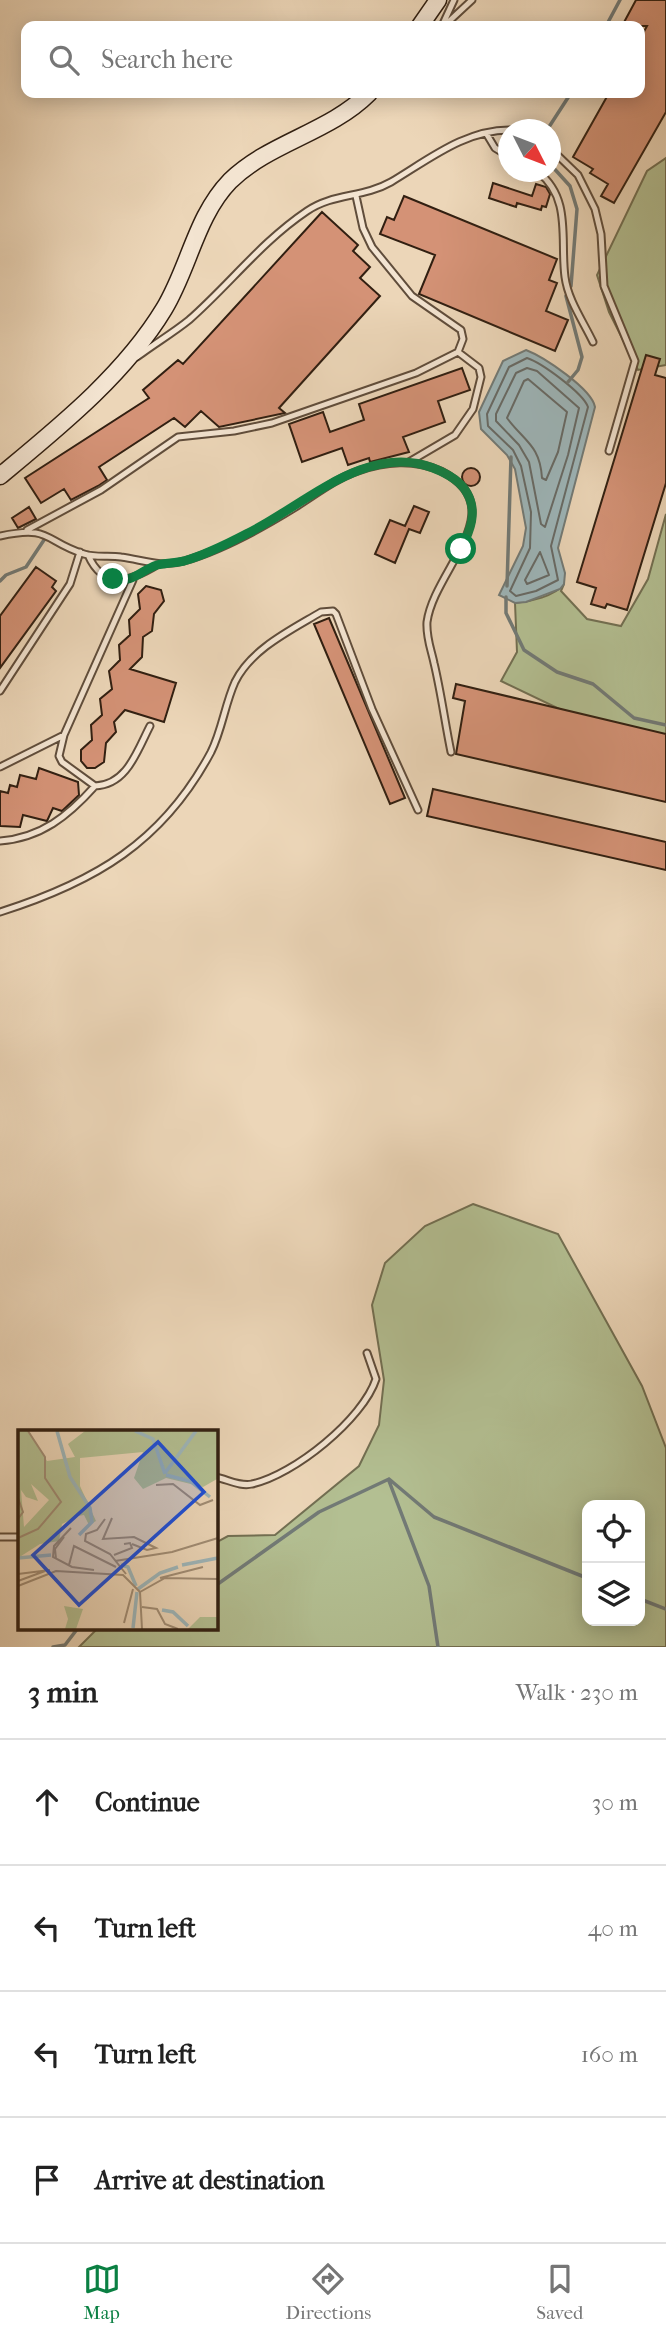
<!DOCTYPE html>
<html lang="en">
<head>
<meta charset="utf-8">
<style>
  :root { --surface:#fff; --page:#f6f6f6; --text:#222; --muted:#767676; --line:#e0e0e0; --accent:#0b8043 }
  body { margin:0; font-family:"IM FELL French Canon",serif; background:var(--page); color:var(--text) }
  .controls { position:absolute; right:21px; bottom:21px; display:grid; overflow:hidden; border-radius:14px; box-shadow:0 4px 18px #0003 }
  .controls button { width:63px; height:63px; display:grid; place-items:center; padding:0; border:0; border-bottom:2px solid var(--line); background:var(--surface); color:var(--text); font:35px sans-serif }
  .compass { position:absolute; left:498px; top:119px; width:63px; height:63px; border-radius:50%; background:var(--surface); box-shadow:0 4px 18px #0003; rotate:132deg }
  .stop { position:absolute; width:21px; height:21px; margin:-16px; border:5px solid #0b8043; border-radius:50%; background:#fff }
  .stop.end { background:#0b8043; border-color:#fff; box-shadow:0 2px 7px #0008 }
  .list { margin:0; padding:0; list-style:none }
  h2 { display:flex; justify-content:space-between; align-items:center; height:91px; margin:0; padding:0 28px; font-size:30px }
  h2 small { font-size:23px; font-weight:400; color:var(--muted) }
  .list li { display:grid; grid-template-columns:46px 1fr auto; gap:21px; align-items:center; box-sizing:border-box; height:126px; padding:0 28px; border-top:2px solid var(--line) }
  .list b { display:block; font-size:26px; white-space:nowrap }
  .list em { font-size:23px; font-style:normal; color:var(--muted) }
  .icon { flex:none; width:38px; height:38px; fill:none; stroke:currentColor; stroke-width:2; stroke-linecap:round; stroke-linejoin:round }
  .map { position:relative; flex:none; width:666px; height:1647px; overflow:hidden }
  .search { position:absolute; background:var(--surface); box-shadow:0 4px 18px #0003; left:21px; right:21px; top:21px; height:77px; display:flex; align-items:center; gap:18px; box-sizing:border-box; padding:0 24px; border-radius:14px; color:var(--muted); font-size:26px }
  .sheet { height:595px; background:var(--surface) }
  nav { display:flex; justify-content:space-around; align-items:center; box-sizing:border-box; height:98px; border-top:2px solid var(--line); background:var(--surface); font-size:19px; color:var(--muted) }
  nav a { display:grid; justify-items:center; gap:4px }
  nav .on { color:var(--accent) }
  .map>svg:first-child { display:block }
  .green { fill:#b3bf92; stroke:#726f52; stroke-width:2; fill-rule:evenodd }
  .water { fill:#9db6ba; stroke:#727a76; stroke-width:2 }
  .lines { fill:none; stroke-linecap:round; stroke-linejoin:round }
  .shore { stroke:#676a66; stroke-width:2 }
  .stream { stroke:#727a76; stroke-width:3.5 }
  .building { fill:#d49276; stroke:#311f11; stroke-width:2 }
  .lane-casing { stroke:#604d3b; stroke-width:9 }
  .secondary-casing { stroke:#311f11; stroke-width:19 }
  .lane { stroke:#f3e4d1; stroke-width:5 }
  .secondary { stroke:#f3e4d1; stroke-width:16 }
  .route { stroke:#0b8043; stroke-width:9 }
  .inset-river { fill:none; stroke:#9db6ba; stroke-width:3.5 }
  .inset-road { fill:none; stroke:#a18d75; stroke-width:2 }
  .view { fill:#1d4ed8; fill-opacity:0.15; stroke:#1d4ed8; stroke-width:3.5 }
  .inset-edge { fill:none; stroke:#311f11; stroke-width:3.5 }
</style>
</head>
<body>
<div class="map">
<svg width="666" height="1647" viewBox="0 0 666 1647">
  <rect width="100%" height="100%" fill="#ecd6b8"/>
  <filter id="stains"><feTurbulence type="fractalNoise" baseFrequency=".00286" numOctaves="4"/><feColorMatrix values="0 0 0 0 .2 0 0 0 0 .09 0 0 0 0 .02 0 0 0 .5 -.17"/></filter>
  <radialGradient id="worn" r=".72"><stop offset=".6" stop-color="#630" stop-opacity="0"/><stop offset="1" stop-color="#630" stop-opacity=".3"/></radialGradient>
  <path class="green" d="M666,158V365L638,370L609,312L597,275L647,171Z
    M666,514V746L597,727L501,681L517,652L515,603C530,602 555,596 564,584L561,591L587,619L621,626L648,579Z
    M473,1204L558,1234L642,1386L666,1448V1647H79L98,1628H215V1543L228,1536L275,1535L359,1466L379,1425L384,1380L372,1305L385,1263L425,1226ZM587,1505H640V1621H587Z"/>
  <path class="water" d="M526,350C544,357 592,389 595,407L558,548L565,573L564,584L560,589L526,602L515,603L499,595L523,546L526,528L515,469L507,455L481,429L479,412L503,361Z"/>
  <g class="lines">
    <path class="shore" d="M527,358C542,363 583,393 588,407L551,546L558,580L536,591L516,596L510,591L530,548L531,512L521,466L513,450L488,426L487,414L509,367Z
      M527,368L537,371L579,408L568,455L545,527L541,524L529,462L519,445L496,421V414L516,373Z
      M528,379L567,412L558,452L546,480L542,478C540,445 524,441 507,418L524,381Z
      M540,552L549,575L527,584L525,580Z"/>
    <path class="stream" d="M606,26L620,0
      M547,130L571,93
      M550,164L570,186L577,209L571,286
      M566,296L582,357L578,370L568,382
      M0,581L6,575L26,567L44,540
      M507,586L511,457
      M506,597V613L524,650L557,672L593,684L634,718L666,725
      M389,1479L434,1517L587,1578
      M389,1481L429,1586L438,1647
      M215,1586L319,1512L389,1479
      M640,1599L666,1609
      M53,1647L65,1645L78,1628"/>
  </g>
  <path class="building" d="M636,0H666V112L614,203L601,196L608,184L590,173L593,169L573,157L609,93H640V39L647,26H622Z
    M493,183L532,196L536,184L546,187L550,194L546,207L542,206L541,210L517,203L516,207L489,198Z
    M404,196L557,259L549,280L557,283L546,311L568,320L555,351L419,294L435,255L380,234L387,217L394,220Z
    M322,212L358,245L353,251L370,267L360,278L380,296L279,408L285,413L219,427L201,411L185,427L174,418L99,467L107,480L98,486L71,500L64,489L41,503L25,478L149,398L143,390L178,360L183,364Z
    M646,355L660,359L655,375L666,378V483L627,610L607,604L605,608L591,604L596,588L577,582Z
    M462,368L470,390L438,401L445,422L403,437L409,452L370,462L369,458L348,465L342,448L302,462L289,424L323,412L330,432L364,420L359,404Z
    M462 477a9 9 0 1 1 18 0a9 9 0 1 1-18 0Z
    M414,506L429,512L420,533L409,529L395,563L375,554L390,520L405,526Z
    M29,507L36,519L18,528L12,518Z
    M36,567L56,581L52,587L56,591L0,668V616Z
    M146,586L161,590L164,601L154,614L152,631L143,637L142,657L130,669L176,683L164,722L125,710L114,722L116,732L106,743L104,762L95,768H87L81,761V750L92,740L91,725L102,715L100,699L112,689L109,671L120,660L119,645L130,635L129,620L140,609L138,594Z
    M329,618L405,798L390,804L314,624Z
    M456,684L666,734V802L456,754L465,701L453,698Z
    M39,768L78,782L79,795L62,811L53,808L47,821L23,815L20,827L0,826V791L8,793L10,785L17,787L20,775L36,779Z
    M433,789L666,842V870L427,816Z"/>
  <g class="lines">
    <defs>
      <path id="lane" d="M442,26L454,0
        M444,26L472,0
        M486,133L495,148L508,156
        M550,148L578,175L595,209L601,234L604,286L635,361L609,451
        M538,172C572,198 560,240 565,277C568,300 583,321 593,342
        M137,357C154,344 173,333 189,320C230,284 261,242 307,211C333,193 363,198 391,182C428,160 466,129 511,130
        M409,462L455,435L473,409L481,377L479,368L458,352
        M27,530L101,490L178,437L234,431L272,423L416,373L458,352L463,339L461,330L412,296L372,247L363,228L356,196
        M0,536C52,525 43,541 84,554C96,558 109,555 121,557C144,560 160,568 184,561C222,550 260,529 294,508C315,495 335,479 358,471C385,461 415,459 441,471C515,508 434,569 427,622C426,637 431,649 434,663C441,692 445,723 451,752
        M88,555C104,591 131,581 157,565
        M133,580L64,735L59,756L62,762L95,786C127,785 137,751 150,726
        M0,691L70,584L80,552
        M0,767L64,735
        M0,841C41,838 68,816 95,786
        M0,912C95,882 163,842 211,752C222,730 225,704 235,682C251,649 291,630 321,612L333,611L336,614L372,709L418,810
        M215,1477C227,1479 240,1487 252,1484C294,1475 363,1419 376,1379L367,1353
        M0,1537H19"/>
      <path id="secondary" d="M420,26L438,0
        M0,476C59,427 124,375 164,309C189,268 196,216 230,181C270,142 329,133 369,93"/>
    </defs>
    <use href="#lane" class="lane-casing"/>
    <use href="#secondary" class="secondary-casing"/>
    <use href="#lane" class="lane"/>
    <use href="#secondary" class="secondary"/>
  </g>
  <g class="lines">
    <path class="route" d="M113,579C134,583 139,571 157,565C165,563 175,563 184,561C205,555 227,544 248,533C303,506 367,442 433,468C446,473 460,480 467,493C478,512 470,531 461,549"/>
  </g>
  <g transform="translate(18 1430)">
    <rect width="200" height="200" fill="#ecd6b8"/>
    <path d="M0,1H11L29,31L57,27L50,14L67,1H199V49L185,57L148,48L125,59L116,48L125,22L62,28V56L78,91L71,95L66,85L60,86L44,94L41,111L22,114L0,128ZM13,54L31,70L6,97L3,60L8,67L20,71ZM46,176L65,179L58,199H47L50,189ZM182,187H199V199H170Z" fill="#b3bf92" fill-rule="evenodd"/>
    <path class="inset-river" d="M39,1L52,47L72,78L74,92L61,105M117,1L135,9L147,44M147,43L178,1M148,45L172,51L192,67M0,128L33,125M103,135L110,137L118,156M164,135L200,128M120,159L142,143L160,137M144,180L155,182L170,196M115,198L119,162"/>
    <path class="inset-road" d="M138,55L155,54L182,75L195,70M0,68L5,82L0,89M94,88L85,109L116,107L138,118L129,120L114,114M87,89L79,100L68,104L67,111L92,124L108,144M53,98L36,116L35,127L54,137L76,140M0,108L20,99L43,72L27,48V27L10,1M96,125L114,118L112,113L106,114M38,129L37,119L46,107M97,131L154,122L200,108M51,135L56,116L98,137M0,144L32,140M142,148L185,137M0,151L27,141M0,156L38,141L105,145L122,162L124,199M122,162L147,148L200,149M124,177L139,179L147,194L160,199M106,193L115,159"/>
    <path class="view" d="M140,12L186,62L61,175L15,125Z"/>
    <rect width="200" height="200" class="inset-edge"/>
  </g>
  <rect width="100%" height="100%" filter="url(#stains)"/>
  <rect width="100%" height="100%" fill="url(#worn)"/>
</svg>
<div class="controls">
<button><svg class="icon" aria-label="locate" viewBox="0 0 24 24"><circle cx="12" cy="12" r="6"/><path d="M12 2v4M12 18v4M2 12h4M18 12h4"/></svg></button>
<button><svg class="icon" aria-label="layers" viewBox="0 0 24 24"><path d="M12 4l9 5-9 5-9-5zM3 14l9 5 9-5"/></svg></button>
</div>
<svg class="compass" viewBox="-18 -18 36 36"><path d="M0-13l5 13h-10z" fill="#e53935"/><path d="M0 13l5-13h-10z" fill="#767676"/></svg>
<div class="stop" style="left:461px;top:549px"></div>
<div class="stop end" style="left:113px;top:579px"></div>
<div class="search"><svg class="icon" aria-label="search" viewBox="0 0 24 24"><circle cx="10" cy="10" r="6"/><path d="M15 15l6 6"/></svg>Search here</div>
</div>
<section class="sheet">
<h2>3 min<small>Walk · 230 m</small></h2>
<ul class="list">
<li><svg class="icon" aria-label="ahead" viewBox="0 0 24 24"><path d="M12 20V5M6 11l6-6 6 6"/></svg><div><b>Continue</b></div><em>30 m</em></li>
<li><svg class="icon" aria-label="left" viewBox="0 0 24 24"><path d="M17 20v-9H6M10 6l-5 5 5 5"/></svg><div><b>Turn left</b></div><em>40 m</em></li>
<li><svg class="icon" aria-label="left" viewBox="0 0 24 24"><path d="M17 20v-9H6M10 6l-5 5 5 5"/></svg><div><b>Turn left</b></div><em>160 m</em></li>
<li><svg class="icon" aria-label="arrive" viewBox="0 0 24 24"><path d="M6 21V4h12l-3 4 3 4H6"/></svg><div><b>Arrive at destination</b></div></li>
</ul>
</section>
<nav>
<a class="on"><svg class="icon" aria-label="map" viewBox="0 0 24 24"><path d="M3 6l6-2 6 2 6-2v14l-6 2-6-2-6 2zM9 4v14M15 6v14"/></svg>Map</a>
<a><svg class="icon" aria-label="directions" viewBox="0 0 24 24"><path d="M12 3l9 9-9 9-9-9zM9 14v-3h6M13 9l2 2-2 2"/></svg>Directions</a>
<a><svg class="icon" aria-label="saved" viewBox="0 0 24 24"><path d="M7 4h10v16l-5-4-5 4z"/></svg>Saved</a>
</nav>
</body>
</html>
